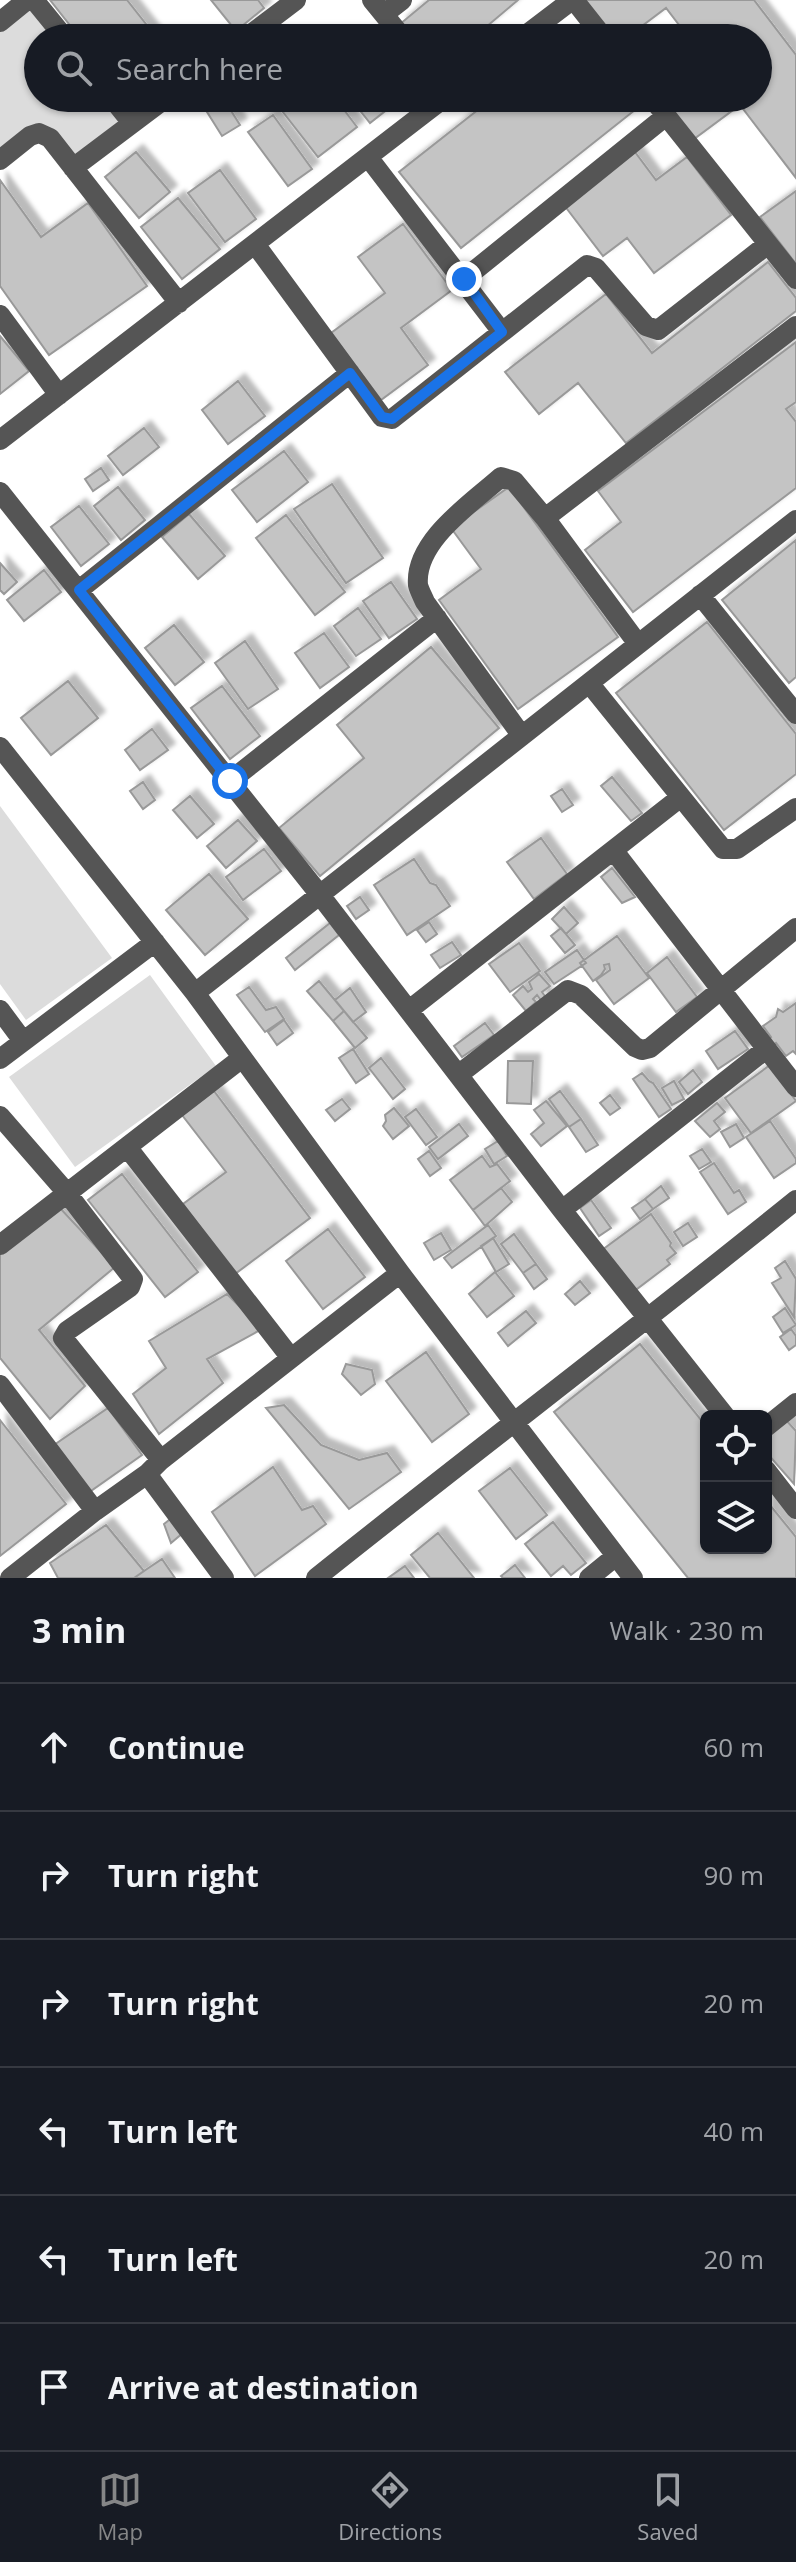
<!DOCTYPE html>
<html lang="en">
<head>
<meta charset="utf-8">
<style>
  :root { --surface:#171b24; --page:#20242c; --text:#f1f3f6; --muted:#9ea1a6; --line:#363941; --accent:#858687 }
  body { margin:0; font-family:"Open Sans",sans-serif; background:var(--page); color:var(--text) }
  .controls { position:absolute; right:24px; bottom:24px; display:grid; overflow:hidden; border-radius:12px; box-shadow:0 2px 6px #0004 }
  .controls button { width:72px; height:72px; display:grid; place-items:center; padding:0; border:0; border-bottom:2px solid var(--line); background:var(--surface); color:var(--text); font:40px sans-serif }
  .stop { position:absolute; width:24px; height:24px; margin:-18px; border:6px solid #1a73e8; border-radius:50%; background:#fff }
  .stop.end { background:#1a73e8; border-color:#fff; box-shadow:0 2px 8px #0008 }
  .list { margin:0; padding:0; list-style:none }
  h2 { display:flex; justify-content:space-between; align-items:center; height:104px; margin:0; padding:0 32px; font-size:34px }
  h2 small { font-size:26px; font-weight:400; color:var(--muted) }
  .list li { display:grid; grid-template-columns:52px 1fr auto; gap:24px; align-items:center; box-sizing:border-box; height:128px; padding:0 32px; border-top:2px solid var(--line) }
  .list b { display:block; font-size:30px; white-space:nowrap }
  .list em { font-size:26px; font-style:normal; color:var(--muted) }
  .icon { flex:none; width:44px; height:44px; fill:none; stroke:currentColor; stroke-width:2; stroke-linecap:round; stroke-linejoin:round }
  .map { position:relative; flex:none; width:796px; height:1578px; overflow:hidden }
  .search { position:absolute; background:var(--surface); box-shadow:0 2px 6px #0004; left:24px; right:24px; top:24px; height:88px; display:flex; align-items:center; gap:20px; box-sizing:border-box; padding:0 28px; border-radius:44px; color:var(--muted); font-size:30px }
  .sheet { height:872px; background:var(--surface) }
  nav { display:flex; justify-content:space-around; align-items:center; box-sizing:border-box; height:112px; border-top:2px solid var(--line); background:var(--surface); font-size:22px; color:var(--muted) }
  nav a { display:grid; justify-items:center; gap:4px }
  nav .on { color:var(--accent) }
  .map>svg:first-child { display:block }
  .green { fill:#dcdcdc }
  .building { fill:#c4c4c4; stroke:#999; stroke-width:2; filter:url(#shadow) }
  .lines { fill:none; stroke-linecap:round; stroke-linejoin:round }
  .minor { stroke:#555; stroke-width:20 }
  .route { stroke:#1a73e8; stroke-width:10 }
</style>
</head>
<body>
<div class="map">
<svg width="796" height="1578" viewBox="0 0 796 1578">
  <defs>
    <filter id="shadow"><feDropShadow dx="7" dy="-7" stdDeviation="2" flood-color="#0004"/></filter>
  </defs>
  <rect width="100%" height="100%" fill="#fff"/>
  <path class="green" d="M30,1L59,38H38V98H107L126,122L75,162L53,136L0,154V26Z
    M0,806L112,958L26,1020L0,984Z
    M150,975L216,1066L75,1167L9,1077Z"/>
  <path class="building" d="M50,0H127L157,38H80Z
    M211,0H258L264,8L236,31Z
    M429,0H518L473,38H412L400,24Z
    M582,0H754L796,55V178L740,105L694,139L662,98H758V38H689L666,8L626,38H607Z
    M211,98H223L240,125L222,136L202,104Z
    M291,98H335L357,127L318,157L279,107Z
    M350,98H389L394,104L370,123Z
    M493,98H643L645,102L461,248L399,172Z
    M273,115L312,169L288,186L248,132Z
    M136,152L170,192L139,218L105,177Z
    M635,152L656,180L687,157L731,215L654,273L627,238L603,256L564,205Z
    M220,170L256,219L225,242L188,193Z
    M0,180L41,237L88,203L147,286L49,355L0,286Z
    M796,191V264L760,217Z
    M178,198L220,249L182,279L141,227Z
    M403,224L452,290L401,328L428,365L381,400L331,333L385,293L358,257Z
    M768,262L796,298V311L626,443L578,383L539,414L505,372L606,294L652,353Z
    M0,336L29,371L0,394Z
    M796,342V402L786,409L796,422V488L633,612L585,550L621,522L598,491Z
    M238,381L265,416L228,444L202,410Z
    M144,428L159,447L123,475L108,456Z
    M284,451L308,482L257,522L232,490Z
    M101,468L109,480L93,491L85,479Z
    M332,484L383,558L346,583L294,509Z
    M118,487L145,520L121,540L94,506Z
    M509,487L618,637L518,709L439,600L481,569L451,528Z
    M79,506L109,544L81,566L51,527Z
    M189,514L225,556L198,579L162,537Z
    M286,515L345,592L315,615L256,538Z
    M796,540V677L789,683L722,600Z
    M0,563L17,582L4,594L0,590Z
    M44,570L61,592L24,621L7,600Z
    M391,582L417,619L389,638L363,601Z
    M358,608L381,639L356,656L334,626Z
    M707,622L796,734V774L724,830L616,693Z
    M174,625L204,662L175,685L145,648Z
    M324,633L349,667L320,688L295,653Z
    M245,641L278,689L248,709L215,663Z
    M431,647L499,728L320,876L279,828L364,758L337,725Z
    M68,681L98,718L51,755L21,718Z
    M222,686L260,736L230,759L191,708Z
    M152,729L168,750L140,770L125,750Z
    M612,777L642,813L631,821L601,786Z
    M143,782L155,800L143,809L130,791Z
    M562,789L573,805L562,812L551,796Z
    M190,796L214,824L197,838L173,810Z
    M238,820L257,841L226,868L207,846Z
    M541,838L567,874L534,899L507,862Z
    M264,849L281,871L243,900L226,877Z
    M414,859L430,883L436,885L450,906L407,935L374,885Z
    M612,868L635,897L622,903L601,877Z
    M209,874L248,919L205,955L166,910Z
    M360,897L369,910L356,919L347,906Z
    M564,907L578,923L566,934L552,919Z
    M429,922L437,934L426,942L417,930Z
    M330,923L339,935L295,970L286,958Z
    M561,928L575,945L565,953L551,936Z
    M617,936L649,978L614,1004L596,980L610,970L609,964L604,965L605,969L601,975L593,981L580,963Z
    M452,942L461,955L440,968L431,955Z
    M519,943L540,971L510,992L489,964Z
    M577,950L586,963L554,984L545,972Z
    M667,957L697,997L676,1012L647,973Z
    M539,974L550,986L542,992L547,999L543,1003L537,995L533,999L536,1002L526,1011L513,995L523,986L528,992L532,989L529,982Z
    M319,981L344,1011L333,1021L307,991Z
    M249,987L266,1010L276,1007L284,1019L265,1032L237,995Z
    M350,988L366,1012L353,1022L335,1000Z
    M796,1003V1054L793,1051L786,1056L776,1043L768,1049L763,1043L771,1037L763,1026L776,1017L778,1009L783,1012Z
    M344,1011L367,1038L355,1048L333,1021Z
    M284,1020L293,1033L277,1045L268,1032Z
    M485,1023L494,1035L462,1057L454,1046Z
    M735,1031L748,1049L718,1069L706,1051Z
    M353,1049L369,1074L356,1083L339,1058Z
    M381,1058L405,1089L393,1099L369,1068Z
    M508,1061H533L531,1104L507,1103Z
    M770,1065L796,1101L751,1133L725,1098Z
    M693,1070L702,1082L688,1094L679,1082Z
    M642,1073L649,1081L653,1083L671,1109L659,1117L633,1079Z
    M674,1081L684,1099L672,1105L662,1088Z
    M214,1091L310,1218L235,1274L183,1204L226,1172L182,1115Z
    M560,1091L581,1119L569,1127L549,1099Z
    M610,1095L620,1108L610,1115L600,1103Z
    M342,1099L350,1109L335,1121L326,1110Z
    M546,1101L567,1126L541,1146L531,1134L544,1123L534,1110Z
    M717,1103L725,1112L714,1121L720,1129L710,1137L695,1121Z
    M394,1108L409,1126L393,1139L383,1126L386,1121L385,1115Z
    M416,1109L437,1137L426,1145L405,1117Z
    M581,1119L598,1145L586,1152L569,1127Z
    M770,1121L796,1159V1163L774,1178L746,1137Z
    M459,1124L468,1136L438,1159L429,1147Z
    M736,1124L744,1138L730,1147L721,1132Z
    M498,1141L507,1156L494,1164L485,1149Z
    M702,1149L711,1162L699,1169L690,1156Z
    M429,1151L441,1168L430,1176L418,1159Z
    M482,1156L490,1167L497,1164L510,1181L473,1210L450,1180Z
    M714,1163L734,1193L739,1190L746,1202L728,1214L700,1172Z
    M122,1174L198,1272L165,1297L88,1200Z
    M661,1186L669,1198L653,1209L645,1199Z
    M501,1188L512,1202L485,1226L473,1210Z
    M645,1199L653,1209L640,1219L632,1208Z
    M591,1200L611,1228L599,1236L580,1208Z
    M60,1208L115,1267L39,1330L85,1386L50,1419L0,1358V1254Z
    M651,1214L671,1243L670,1246L676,1253L667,1260L670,1264L633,1292L602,1250Z
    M688,1223L697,1237L683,1246L674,1232Z
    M488,1225L496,1236L452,1268L444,1258Z
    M328,1229L365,1277L323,1309L286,1261Z
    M441,1233L451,1250L434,1260L424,1243Z
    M514,1234L536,1264L523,1273L501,1244Z
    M493,1238L509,1264L496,1272L481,1246Z
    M785,1261L796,1279L794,1317L772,1283L781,1278L775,1268Z
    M536,1264L547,1279L534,1289L523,1273Z
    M495,1272L514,1296L487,1317L469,1294Z
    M580,1281L590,1293L575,1305L565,1294Z
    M227,1294L262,1329L207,1359L223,1383L159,1434L133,1394L166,1368L149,1341Z
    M785,1308L796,1325L783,1333L773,1317Z
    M526,1311L536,1323L508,1346L498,1333Z
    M791,1329L796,1336V1345L789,1350L780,1337Z
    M640,1344L706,1426V1548H766V1500L796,1537V1578H688L554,1412Z
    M426,1352L469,1414L432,1442L386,1381Z
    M346,1364L372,1370L375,1384L361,1395L342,1374Z
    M284,1405L321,1445L359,1460L387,1453L401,1472L349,1509L266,1408Z
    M108,1408L142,1455L88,1493L54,1445Z
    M785,1419L796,1431L794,1484L766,1452V1436Z
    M0,1420L66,1504L0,1556Z
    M273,1467L302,1510L313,1506L326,1524L255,1576L212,1512Z
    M510,1468L547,1515L516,1539L479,1491Z
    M174,1516L184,1532L171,1543L164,1524Z
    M553,1522L586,1563L571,1575L563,1566L551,1576L525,1544Z
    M106,1525L144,1571L134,1578H58L50,1563Z
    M438,1533L474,1578H430L411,1555Z
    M162,1559L175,1578H134L144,1571Z
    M515,1565L525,1578H503L501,1576Z
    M405,1566L414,1578H388Z"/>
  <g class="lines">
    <path class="minor" d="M34,0L65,38
      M372,0L403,38
      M574,0L604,38
      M384,14L402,0
      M0,22L27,0
      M246,38L296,0
      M522,38L572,0
      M112,98L132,123
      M652,98L796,279
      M368,157L502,332
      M0,160L30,136L39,133L50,138L179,303
      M73,168L166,98
      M255,244L382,417L392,419L587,265L596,268L646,326L658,330L768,244
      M464,279L666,116
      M0,315L59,395
      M0,440L444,98
      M0,492L320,895L562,1210L725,1416
      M545,518L796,326
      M79,590L350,373
      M700,595L796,714
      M589,683L723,849H737L796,808
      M522,736L425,602C423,597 419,590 418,585C414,541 472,503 501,477L514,481L545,518L638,644
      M0,747L195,993L400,1273L633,1578
      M230,781L437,618
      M614,851L796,1087
      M195,993L796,520
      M0,1010L23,1041
      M409,1010L681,797
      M0,1059L155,942
      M458,1075L568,990L581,995L635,1047L642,1050L650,1048L796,928
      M0,1116L67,1193L133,1279L130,1287L67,1331L63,1338L161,1460
      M127,1147L291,1358
      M562,1210L766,1049
      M0,1245L242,1058
      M0,1385L95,1511
      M766,1427L796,1403
      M766,1470L796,1509
      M147,1474L224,1578
      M10,1578L95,1511L147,1474L161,1460L400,1273
      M316,1578C475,1451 638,1328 796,1200
      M589,1578L616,1556"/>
  </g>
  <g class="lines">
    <path class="route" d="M230,781L79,590L350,373L382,417L392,419L502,332L464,279"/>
  </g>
</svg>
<div class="controls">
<button><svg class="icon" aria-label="locate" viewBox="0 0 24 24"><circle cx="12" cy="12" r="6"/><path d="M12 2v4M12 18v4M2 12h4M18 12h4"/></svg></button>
<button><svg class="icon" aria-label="layers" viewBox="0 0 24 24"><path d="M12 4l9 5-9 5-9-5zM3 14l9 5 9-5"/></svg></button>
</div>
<div class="stop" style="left:230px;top:781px"></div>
<div class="stop end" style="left:464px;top:279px"></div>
<div class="search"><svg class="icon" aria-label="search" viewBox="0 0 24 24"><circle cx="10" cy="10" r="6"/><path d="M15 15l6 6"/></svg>Search here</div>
</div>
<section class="sheet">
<h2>3 min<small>Walk · 230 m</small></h2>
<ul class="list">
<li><svg class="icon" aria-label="ahead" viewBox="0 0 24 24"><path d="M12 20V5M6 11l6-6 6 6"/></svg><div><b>Continue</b></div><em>60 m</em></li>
<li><svg class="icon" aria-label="right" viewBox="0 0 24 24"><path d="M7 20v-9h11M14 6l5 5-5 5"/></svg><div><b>Turn right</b></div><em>90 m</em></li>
<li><svg class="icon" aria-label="right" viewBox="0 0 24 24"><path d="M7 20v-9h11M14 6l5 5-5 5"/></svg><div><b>Turn right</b></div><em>20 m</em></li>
<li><svg class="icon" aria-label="left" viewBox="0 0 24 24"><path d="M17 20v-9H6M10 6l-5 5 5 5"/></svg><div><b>Turn left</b></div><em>40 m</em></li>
<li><svg class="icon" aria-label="left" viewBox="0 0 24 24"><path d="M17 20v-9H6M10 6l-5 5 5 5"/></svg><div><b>Turn left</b></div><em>20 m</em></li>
<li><svg class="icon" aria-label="arrive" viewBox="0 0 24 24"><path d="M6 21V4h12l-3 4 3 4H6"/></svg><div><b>Arrive at destination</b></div></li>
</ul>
</section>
<nav>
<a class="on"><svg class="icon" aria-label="map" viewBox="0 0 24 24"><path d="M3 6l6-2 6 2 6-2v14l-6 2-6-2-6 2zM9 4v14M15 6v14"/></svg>Map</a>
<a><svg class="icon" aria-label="directions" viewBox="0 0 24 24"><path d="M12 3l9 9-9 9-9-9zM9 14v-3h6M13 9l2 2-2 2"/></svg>Directions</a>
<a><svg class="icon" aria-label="saved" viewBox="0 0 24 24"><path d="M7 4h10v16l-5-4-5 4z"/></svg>Saved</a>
</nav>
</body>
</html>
